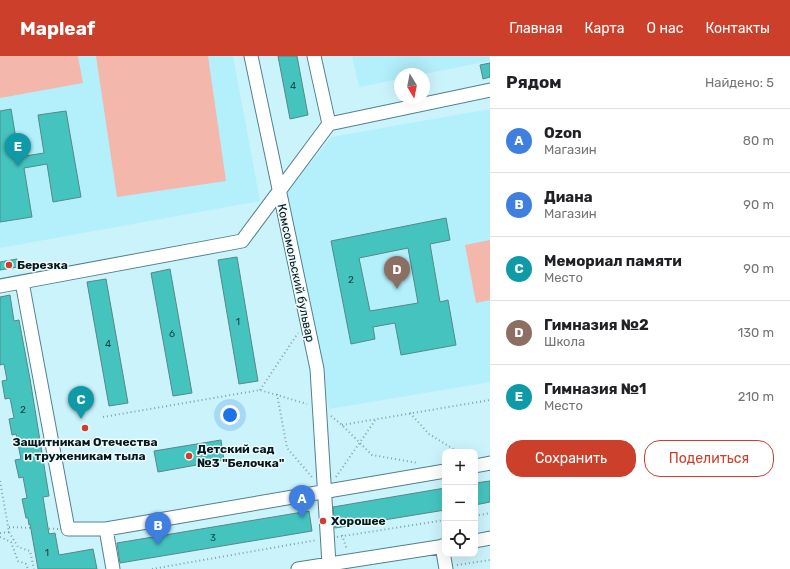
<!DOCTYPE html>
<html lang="ru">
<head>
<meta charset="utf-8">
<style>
  :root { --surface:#fff; --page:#f2f2f2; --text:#202124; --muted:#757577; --line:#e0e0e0; --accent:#cc402b }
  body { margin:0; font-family:Rubik,sans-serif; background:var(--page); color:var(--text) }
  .controls { position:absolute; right:12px; bottom:12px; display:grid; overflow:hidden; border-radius:8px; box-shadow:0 4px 16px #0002 }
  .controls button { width:36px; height:36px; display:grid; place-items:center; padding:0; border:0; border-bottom:1px solid var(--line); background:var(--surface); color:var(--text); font:20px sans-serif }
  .compass { position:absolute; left:394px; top:12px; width:36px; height:36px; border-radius:50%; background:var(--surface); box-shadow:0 4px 16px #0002; rotate:170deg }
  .you { position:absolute; left:230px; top:359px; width:14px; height:14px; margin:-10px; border:3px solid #fff; border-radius:50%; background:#1a73e8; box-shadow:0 0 0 6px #1a73e833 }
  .badge { display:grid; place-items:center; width:26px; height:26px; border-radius:50%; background:var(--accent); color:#fff; font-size:13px; font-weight:700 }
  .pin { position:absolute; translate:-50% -33px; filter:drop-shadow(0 1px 2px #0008) }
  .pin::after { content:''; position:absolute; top:21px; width:14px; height:12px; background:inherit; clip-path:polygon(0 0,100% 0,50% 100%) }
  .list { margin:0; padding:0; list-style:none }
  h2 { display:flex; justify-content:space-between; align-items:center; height:52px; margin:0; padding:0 16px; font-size:17px }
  h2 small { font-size:13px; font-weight:400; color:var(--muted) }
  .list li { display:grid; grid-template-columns:26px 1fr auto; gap:12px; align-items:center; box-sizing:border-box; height:64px; padding:0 16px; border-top:1px solid var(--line) }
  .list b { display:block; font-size:15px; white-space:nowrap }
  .list p { margin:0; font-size:13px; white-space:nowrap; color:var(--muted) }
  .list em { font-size:13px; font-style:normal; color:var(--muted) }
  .actions { display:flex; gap:8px; padding:12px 16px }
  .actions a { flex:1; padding:9px 0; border:1px solid var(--accent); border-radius:16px; text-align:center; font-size:14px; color:var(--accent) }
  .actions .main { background:var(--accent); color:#fff }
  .icon { flex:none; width:22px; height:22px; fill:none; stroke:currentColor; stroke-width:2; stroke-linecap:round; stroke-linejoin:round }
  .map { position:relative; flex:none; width:490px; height:513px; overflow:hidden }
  header { display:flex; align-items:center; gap:24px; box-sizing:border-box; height:56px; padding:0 20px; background:var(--accent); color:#fff }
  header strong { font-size:19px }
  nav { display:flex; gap:22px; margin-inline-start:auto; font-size:14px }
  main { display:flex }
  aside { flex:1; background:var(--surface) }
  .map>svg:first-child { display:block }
  .built { fill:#b3f0fc }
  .green { fill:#f3b7ab }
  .building { fill:#45c4bf; stroke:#578885; fill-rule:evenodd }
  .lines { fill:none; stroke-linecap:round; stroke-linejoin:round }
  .minor-casing { stroke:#52818b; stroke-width:15 }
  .path { stroke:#80a1a7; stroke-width:2; stroke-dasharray:1 3; stroke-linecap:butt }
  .minor { stroke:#fff; stroke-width:13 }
  .poi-dot { fill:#cc402b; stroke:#f0fafc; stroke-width:1.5 }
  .labels { text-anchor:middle; stroke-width:3; stroke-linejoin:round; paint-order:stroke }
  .number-label { font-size:10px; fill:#164446 }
  .poi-label { font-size:12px; font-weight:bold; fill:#061a1e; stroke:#f0fafc; text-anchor:start }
  .street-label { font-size:12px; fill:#061a1e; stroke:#f0fafc }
</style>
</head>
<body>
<header>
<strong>Mapleaf</strong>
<nav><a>Главная</a><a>Карта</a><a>О нас</a><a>Контакты</a></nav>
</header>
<main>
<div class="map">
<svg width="490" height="513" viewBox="0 0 490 513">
  <rect width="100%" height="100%" fill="#cbf3fb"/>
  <path class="built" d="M0,0H233L260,145L0,192Z
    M352,0H490V5L424,18H400V23L359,31Z
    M490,53V326L329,353L284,140L331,81Z"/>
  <path class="green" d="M0,0H78L83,27L0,42Z
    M96,0H208L226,125L117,141Z
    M490,184V244L476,247L465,189Z"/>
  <path class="building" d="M278,0H297L308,59L290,63Z
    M490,7V21L483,23L480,9Z
    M11,53L19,101L44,97L38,59L66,55L81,141L53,146L47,108L24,112L32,161L0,166V55Z
    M446,162L450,184L430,188L440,246L448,244L456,289L401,299L395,267L373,271L375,283L351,288L331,185ZM408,192L418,247L370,255L359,202Z
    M237,201L258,325L239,328L218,204Z
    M17,203L18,211L0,214V206Z
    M170,213L192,337L173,340L151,217Z
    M106,223L128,347L109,350L87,226Z
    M10,239L14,265L19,264L30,323L49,440L43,441L49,478L55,477L59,499L93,493L97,513H38L30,468L29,469L28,462H26L22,443L27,442L23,421L19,422L15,404L21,403L16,378L12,379L9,363L14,362L10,342L5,343L2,325L7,324L4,308L0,309V241Z
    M221,384L224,404L158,416L154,395Z
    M490,425V446L475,449V427Z
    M445,432V454L335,472L333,451Z
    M309,455L312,475L120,507L117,487Z"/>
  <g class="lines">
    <defs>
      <path id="minor" d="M251,0L317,313L329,508
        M314,0L329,68
        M22,226L68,473H106L445,415
        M0,230L242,185L329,68L490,34
        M475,410L490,407
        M106,473L113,513
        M475,485L490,482
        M442,490L446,513
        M298,513L445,490"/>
    </defs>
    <use href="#minor" class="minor-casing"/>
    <path class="path" d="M260,334L298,277
      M277,338L287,392L312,421
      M410,357L429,378L458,396
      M331,360L342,369L372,399L418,407
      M103,361L260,334L307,348
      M342,369L490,344
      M336,421L376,363
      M0,425L9,476L18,491L30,495L34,513
      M475,460L490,457
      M9,471L58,473
      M0,477L9,476
      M342,479L347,494
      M0,481L11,486L18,505L26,508L28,513
      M337,481L445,464
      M457,509L490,504
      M152,513L317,484"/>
    <use href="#minor" class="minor"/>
  </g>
  <g class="poi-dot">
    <circle cx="9" cy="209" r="4"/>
    <circle cx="85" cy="372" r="4"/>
    <circle cx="189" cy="400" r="4"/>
    <circle cx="323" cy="465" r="4"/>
  </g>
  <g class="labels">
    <g class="number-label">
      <text x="293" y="33">4</text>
      <text x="351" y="227">2</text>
      <text x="238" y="269">1</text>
      <text x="172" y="281">6</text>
      <text x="108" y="291">4</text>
      <text x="23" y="357">2</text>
      <text x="213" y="485">3</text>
      <text x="47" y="500">1</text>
    </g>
    <g class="poi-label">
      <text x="17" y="213">Березка</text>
      <text x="85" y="390" text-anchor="middle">Защитникам Отечества<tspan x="85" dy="14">и труженикам тыла</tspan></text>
      <text x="197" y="397">Детский сад<tspan x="197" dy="14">№3 "Белочка"</tspan></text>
      <text x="331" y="469">Хорошее</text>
    </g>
    <g class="street-label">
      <text transform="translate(296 217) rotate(78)" y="4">Комсомольский бульвар</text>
    </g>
  </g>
</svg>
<div class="controls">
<button>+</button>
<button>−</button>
<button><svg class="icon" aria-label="locate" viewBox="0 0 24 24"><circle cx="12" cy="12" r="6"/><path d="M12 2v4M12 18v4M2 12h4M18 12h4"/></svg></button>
</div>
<svg class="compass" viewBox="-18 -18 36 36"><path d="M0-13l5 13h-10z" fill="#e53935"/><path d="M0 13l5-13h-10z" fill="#757577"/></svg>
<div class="you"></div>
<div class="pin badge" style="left:302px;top:462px;background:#3f7fe0">A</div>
<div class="pin badge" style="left:158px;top:489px;background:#3f7fe0">B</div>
<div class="pin badge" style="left:81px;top:363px;background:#0f9aa8">C</div>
<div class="pin badge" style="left:397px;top:233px;background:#8d6e63">D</div>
<div class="pin badge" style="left:18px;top:110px;background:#0f9aa8">E</div>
</div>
<aside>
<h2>Рядом<small>Найдено: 5</small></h2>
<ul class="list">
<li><span class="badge" style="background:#3f7fe0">A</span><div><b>Ozon</b><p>Магазин</p></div><em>80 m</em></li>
<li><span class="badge" style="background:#3f7fe0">B</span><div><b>Диана</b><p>Магазин</p></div><em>90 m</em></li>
<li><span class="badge" style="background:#0f9aa8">C</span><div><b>Мемориал памяти</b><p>Место</p></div><em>90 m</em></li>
<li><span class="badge" style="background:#8d6e63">D</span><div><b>Гимназия №2</b><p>Школа</p></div><em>130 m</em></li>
<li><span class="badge" style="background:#0f9aa8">E</span><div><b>Гимназия №1</b><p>Место</p></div><em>210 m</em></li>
</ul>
<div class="actions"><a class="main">Сохранить</a><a>Поделиться</a></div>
</aside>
</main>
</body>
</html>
